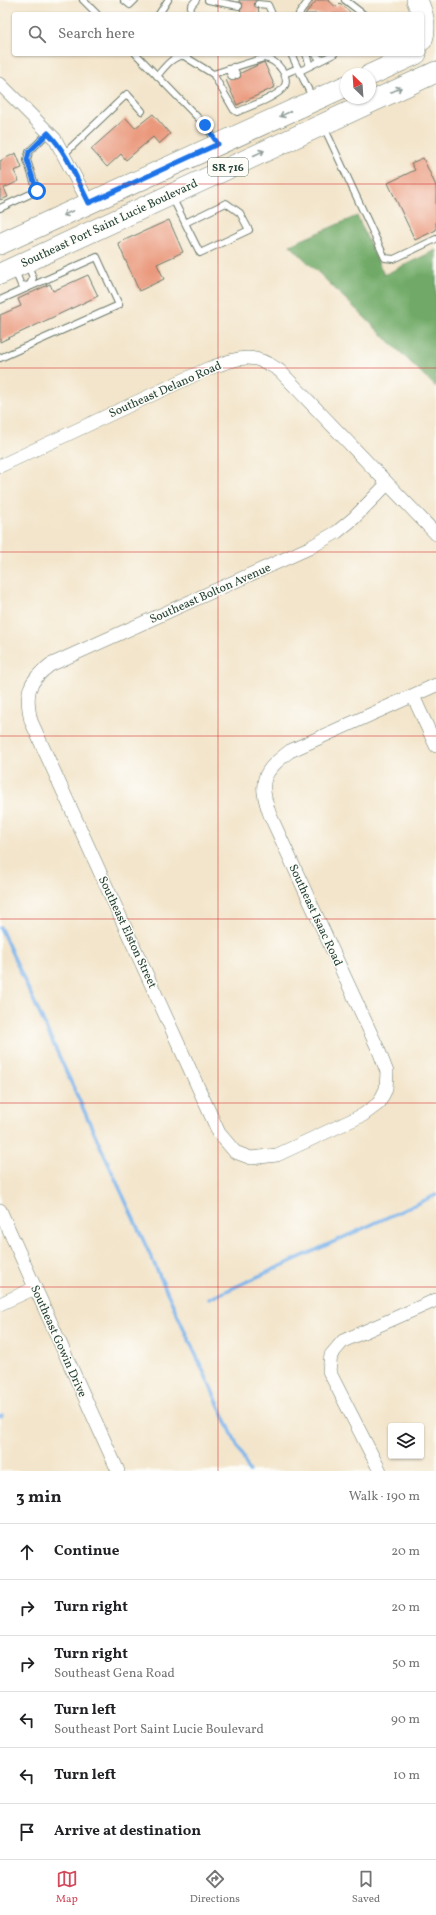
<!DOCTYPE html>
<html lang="en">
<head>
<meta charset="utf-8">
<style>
  :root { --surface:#fff; --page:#f6f6f6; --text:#202124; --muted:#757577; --line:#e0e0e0; --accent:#d1495b }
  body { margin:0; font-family:Vollkorn,serif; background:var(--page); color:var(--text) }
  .controls { position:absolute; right:12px; bottom:12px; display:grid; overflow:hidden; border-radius:4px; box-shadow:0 1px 3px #0004 }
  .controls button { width:36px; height:36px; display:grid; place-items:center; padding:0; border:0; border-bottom:1px solid var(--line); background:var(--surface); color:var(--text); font:20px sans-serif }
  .compass { position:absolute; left:340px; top:68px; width:36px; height:36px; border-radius:50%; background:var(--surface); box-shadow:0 1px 3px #0004; rotate:335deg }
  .stop { position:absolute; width:12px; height:12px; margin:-9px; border:3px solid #1a73e8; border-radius:50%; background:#fff }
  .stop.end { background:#1a73e8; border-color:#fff; box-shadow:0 1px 4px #0008 }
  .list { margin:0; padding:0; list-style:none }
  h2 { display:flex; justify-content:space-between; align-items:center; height:52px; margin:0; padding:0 16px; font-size:17px }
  h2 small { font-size:13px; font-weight:400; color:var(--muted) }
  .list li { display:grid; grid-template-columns:26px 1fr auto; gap:12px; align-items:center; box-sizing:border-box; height:56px; padding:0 16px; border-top:1px solid var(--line) }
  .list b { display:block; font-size:15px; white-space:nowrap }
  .list p { margin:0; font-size:13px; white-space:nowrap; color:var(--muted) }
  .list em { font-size:13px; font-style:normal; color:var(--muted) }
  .icon { flex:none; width:22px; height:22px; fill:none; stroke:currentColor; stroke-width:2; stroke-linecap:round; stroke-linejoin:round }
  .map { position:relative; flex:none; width:436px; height:1471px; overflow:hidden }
  .search { position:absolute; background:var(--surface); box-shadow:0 1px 3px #0004; left:12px; right:12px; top:12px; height:44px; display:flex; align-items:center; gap:10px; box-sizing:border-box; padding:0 14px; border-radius:4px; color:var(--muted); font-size:15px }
  .sheet { height:388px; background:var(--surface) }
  nav { display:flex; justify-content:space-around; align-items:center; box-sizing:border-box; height:56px; border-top:1px solid var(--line); background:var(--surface); font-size:11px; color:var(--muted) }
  nav a { display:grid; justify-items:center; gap:2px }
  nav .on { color:var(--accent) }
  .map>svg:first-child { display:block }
  .forest { fill:#71aa68; stroke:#48744e }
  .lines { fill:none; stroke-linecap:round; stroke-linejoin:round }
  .stream { stroke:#7cb4ec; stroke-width:3.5 }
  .building { fill:#ea977a }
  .service-casing { stroke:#697869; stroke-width:8 }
  .minor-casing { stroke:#697869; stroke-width:14 }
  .primary-casing { stroke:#697869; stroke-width:22 }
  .service { stroke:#fff; stroke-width:6 }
  .minor { stroke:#fff; stroke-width:13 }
  .primary { stroke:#fff; stroke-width:21 }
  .oneway { stroke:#8f9e9a }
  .route { stroke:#1a73e8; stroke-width:5 }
  .grid { fill:none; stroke:#d62828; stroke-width:1; stroke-opacity:0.55 }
  .labels { text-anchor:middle; stroke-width:3; stroke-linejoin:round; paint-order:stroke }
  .shield { fill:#fdfcf7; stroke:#62766e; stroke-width:1 }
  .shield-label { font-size:11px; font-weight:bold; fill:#1f3d34 }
  .street-label { font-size:12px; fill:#1f3d34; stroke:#fdfcf7 }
</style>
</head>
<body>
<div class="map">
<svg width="436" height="1471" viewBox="0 0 436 1471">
  <rect width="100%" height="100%" fill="#fdfcf7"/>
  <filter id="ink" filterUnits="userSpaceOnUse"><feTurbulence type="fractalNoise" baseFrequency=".025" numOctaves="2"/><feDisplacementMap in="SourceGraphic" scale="8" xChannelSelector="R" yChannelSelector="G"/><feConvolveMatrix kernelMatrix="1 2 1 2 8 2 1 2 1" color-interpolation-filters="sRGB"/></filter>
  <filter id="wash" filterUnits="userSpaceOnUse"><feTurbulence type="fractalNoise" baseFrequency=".012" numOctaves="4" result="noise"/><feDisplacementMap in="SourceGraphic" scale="16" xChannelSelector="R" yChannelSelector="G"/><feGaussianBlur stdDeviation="0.9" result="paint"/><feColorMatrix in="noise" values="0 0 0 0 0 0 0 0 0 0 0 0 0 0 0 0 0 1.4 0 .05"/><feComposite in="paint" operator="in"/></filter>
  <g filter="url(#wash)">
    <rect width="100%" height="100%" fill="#f3e5cb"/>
    <path class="forest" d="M357,216L384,275L436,250V387L290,245Z"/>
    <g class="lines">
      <path class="stream" d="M0,927L249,1471
        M209,1299L436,1195
        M0,1416L2,1415"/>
    </g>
    <g id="blocks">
      <path class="building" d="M239,0H257L259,14H241Z
        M317,0H328L336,7L340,3L352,14H305Z
        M264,62L275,87L237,105L226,80Z
        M153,114L170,134L159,144L153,137L126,160L121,154L107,167L91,149L126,118L135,128Z
        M16,153L22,168L14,171L19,181L4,188L8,197L0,200V161Z
        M423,158L436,186V230L415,240L388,183L415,170L411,163Z
        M169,220L183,252L157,264L164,279L139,291L118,243Z
        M88,275L98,296L0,342V315L21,306L18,299L50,284L53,291Z"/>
    </g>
  </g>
  <g filter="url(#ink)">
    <use href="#blocks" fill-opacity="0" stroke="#697869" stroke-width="1"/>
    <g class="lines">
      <defs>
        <path id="service" d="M83,0L97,14
          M124,0L130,5L135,0
          M208,0L239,6
          M345,0L363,14
          M258,4L268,5L272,14
          M159,14L168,0
          M190,14L191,6L196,0
          M299,14L309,0
          M136,54L205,125L216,141
          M291,54L312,97
          M306,54L310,66
          M315,54L321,60
          M233,67L237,75
          M228,69L232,77
          M300,71L334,54
          M284,74L298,68
          M157,76C164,68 173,55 184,56L213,74L234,110L237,112C248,107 278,97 284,87C288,82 285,75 282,70C278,64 271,59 264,58L213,74
          M324,127L385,258L394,259L436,239
          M63,155L127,94L142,111
          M172,197L200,253L249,230L240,213L226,203L185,223
          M0,208L37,191L27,160L29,152L48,133
          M15,271L21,285L29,286L33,278L28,265
          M0,300L97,257L119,305L0,358"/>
        <path id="minor" d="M0,84L55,139L89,203
          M0,466L207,369C238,358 251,350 280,371L436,534
          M387,484L354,518L337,532L309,548L50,665C27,682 25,694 31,721L219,1133L235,1152L251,1158L277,1155L363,1115L379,1103L386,1089L387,1072L379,1051L270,815C258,781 262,772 290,751L436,685
          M413,696L436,746
          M0,1210L118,1471
          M0,1304L35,1288
          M380,1471L329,1371L331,1355L343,1341L436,1300"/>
        <path id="primary" d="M417,0C422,12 427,26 422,40
          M370,75L416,54
          M0,244L346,86
          M0,274L436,72"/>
      </defs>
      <use href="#service" class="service-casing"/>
      <use href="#minor" class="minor-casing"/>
      <use href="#primary" class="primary-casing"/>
      <use href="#service" class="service"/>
      <use href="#minor" class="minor"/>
      <use href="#primary" class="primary"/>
    </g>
    <defs><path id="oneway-shaft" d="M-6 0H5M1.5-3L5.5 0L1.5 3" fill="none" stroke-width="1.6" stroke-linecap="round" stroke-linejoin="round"/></defs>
    <g class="oneway">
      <use href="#oneway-shaft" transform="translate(396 90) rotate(-25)"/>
      <use href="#oneway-shaft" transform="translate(285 114) rotate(155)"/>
      <use href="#oneway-shaft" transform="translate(259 153) rotate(-25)"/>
      <use href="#oneway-shaft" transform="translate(68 213) rotate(155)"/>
    </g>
  </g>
  <g class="lines" filter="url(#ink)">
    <path class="route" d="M37,191L27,160L29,152L48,133C67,152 77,180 89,203L218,144L205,125"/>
  </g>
  <path class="grid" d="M218,0V14M218,54V1471M0,184H436M0,368H436M0,552H436M0,736H436M0,919H436M0,1103H436M0,1287H436"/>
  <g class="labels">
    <rect class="shield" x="208" y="158" width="40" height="18" rx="3"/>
    <g class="shield-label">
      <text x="228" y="171">SR 716</text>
    </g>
    <g class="street-label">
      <text transform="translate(109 223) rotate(-25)" y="4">Southeast Port Saint Lucie Boulevard</text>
      <text transform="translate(165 389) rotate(-24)" y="4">Southeast Delano Road</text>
      <text transform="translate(210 593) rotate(-24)" y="4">Southeast Bolton Avenue</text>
      <text transform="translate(316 915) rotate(65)" y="4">Southeast Isaac Road</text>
      <text transform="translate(128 932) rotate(65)" y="4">Southeast Elston Street</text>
      <text transform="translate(59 1341) rotate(66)" y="4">Southeast Gowin Drive</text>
    </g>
  </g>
</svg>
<div class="controls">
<button><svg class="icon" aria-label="layers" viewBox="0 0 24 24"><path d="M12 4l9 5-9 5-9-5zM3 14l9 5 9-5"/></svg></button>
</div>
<svg class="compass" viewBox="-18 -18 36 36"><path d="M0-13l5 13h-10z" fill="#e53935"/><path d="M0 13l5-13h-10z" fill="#757577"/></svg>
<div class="stop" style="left:37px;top:191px"></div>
<div class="stop end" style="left:205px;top:125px"></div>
<div class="search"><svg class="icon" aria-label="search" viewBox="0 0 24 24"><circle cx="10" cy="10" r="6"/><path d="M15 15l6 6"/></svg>Search here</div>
</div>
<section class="sheet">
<h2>3 min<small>Walk · 190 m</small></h2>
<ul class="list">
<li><svg class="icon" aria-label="ahead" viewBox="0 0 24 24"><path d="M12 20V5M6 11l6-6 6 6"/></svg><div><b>Continue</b></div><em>20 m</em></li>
<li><svg class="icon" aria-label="right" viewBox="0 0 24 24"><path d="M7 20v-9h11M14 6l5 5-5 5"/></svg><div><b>Turn right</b></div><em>20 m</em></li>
<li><svg class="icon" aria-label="right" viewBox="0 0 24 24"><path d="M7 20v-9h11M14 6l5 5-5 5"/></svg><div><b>Turn right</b><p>Southeast Gena Road</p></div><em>50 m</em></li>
<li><svg class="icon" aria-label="left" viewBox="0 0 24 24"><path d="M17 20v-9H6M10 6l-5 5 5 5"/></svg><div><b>Turn left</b><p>Southeast Port Saint Lucie Boulevard</p></div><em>90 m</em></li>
<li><svg class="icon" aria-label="left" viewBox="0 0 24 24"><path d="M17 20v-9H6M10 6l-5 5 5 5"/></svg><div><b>Turn left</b></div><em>10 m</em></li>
<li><svg class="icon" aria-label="arrive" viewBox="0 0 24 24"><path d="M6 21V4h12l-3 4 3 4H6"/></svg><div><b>Arrive at destination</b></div></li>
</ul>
</section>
<nav>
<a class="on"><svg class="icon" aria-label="map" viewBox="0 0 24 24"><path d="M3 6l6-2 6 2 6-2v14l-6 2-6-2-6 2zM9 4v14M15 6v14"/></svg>Map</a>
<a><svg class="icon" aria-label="directions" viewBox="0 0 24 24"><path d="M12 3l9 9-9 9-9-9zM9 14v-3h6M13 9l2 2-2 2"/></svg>Directions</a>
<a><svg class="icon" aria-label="saved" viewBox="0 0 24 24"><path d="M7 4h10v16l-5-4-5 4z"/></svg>Saved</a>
</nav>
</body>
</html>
